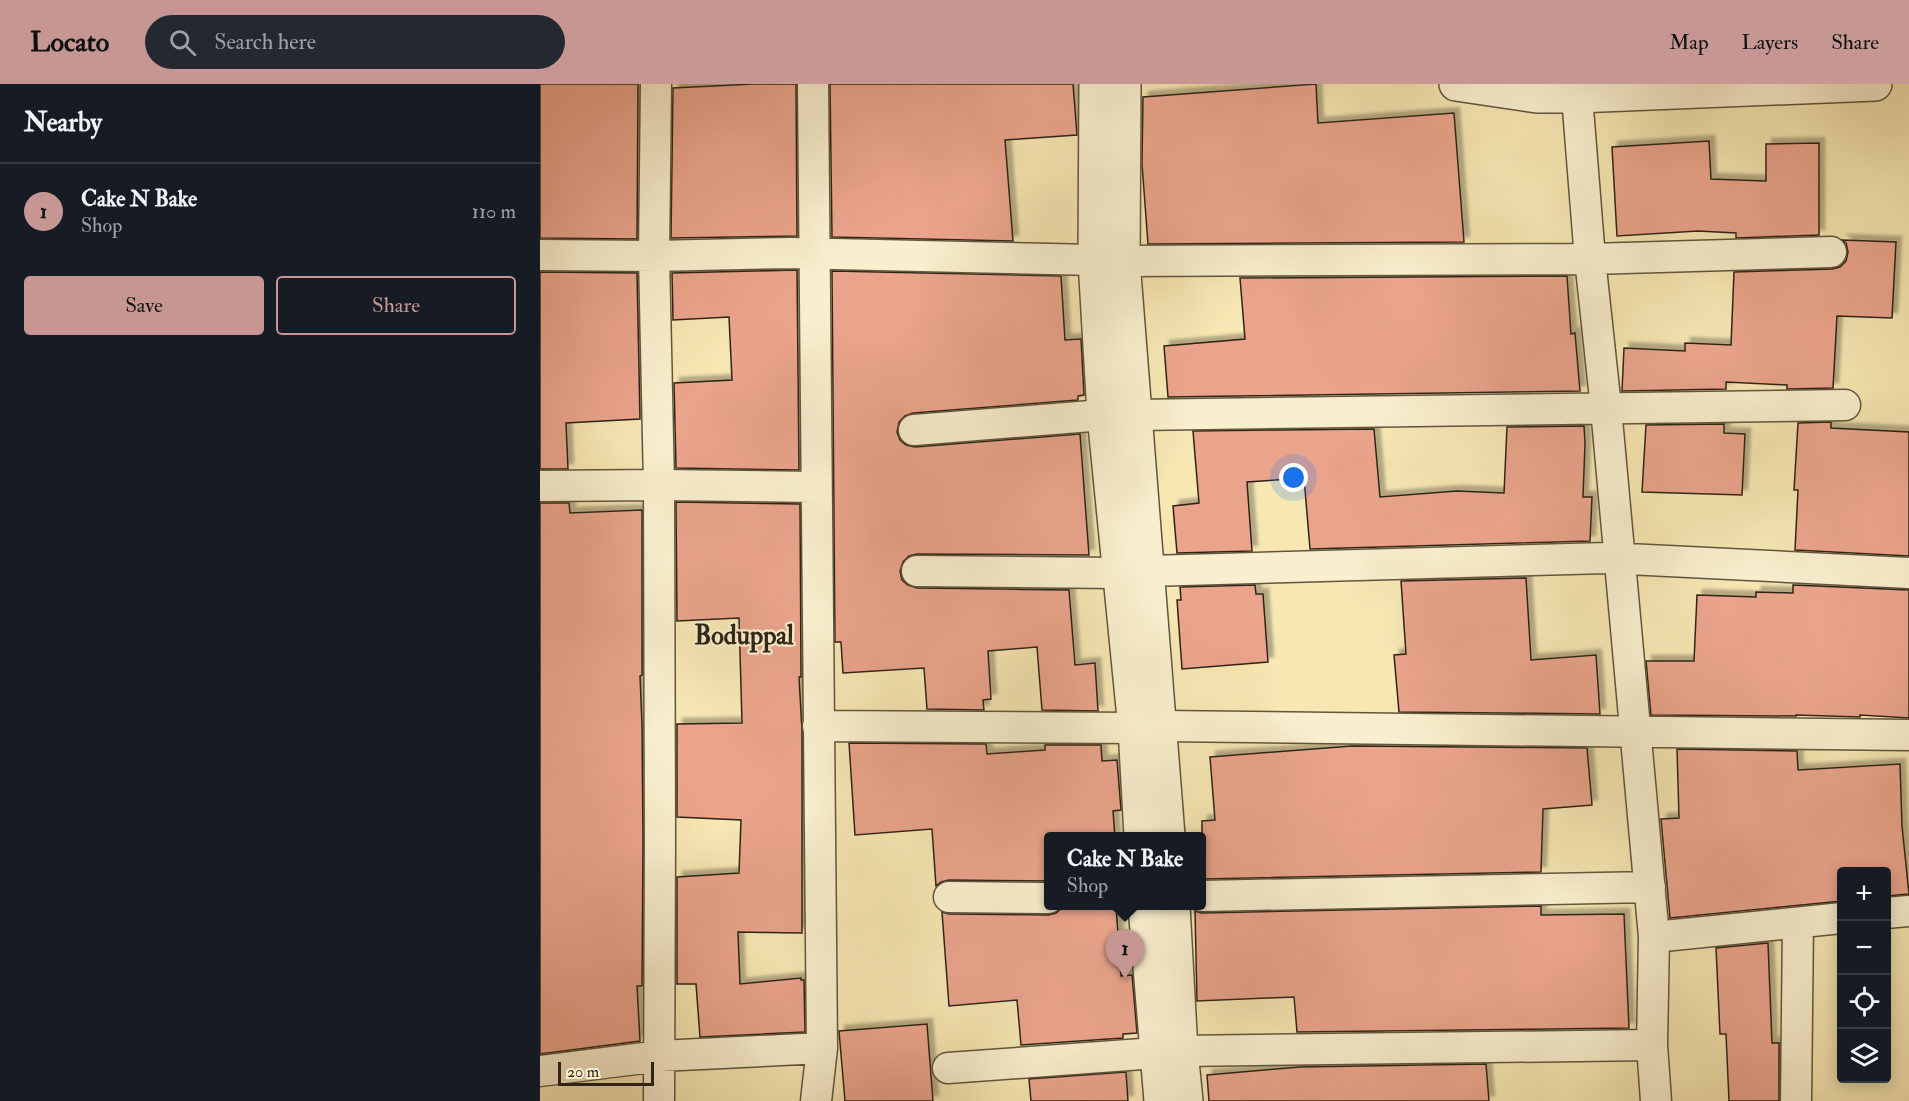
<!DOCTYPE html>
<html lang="en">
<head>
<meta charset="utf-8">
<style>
  :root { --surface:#171b24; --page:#242831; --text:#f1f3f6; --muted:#9ea1a6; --line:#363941; --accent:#c59692 }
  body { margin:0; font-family:"IM FELL Double Pica",serif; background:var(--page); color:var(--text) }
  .controls { position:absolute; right:18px; bottom:18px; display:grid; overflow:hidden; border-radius:6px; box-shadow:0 3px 15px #0003 }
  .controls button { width:54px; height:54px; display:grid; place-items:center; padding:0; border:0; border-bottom:2px solid var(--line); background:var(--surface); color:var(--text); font:30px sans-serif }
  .scale { position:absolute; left:18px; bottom:15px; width:96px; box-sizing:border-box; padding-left:6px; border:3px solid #2f2416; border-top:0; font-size:16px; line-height:21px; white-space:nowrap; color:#2f2416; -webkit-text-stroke:4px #f9efce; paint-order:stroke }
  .you { position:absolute; left:754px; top:394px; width:21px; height:21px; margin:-15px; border:4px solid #fff; border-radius:50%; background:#1a73e8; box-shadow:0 0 0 9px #1a73e833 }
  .badge { display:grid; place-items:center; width:39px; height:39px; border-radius:50%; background:var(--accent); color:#111; font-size:20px; font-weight:700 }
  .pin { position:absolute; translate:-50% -50px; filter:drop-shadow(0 2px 3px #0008) }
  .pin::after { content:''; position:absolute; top:32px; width:21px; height:18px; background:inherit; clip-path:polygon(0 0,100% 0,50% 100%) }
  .popup { position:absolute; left:504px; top:748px; width:162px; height:78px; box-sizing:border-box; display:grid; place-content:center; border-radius:6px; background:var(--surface); filter:drop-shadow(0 2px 4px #0005); font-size:20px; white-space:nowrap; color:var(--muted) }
  .popup b { font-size:22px; color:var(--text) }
  .popup::after { content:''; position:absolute; left:50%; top:100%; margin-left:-12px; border:12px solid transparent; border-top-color:var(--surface) }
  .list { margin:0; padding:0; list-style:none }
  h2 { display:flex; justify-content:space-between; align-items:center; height:78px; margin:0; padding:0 24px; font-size:26px }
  h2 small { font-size:20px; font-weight:400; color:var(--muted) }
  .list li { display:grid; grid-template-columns:39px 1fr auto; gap:18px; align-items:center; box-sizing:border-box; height:96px; padding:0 24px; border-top:2px solid var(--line) }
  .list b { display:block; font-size:22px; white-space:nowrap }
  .list p { margin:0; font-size:20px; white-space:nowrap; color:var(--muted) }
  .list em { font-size:20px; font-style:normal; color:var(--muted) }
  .actions { display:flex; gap:12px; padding:18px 24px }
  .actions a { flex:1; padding:14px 0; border:2px solid var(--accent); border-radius:6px; text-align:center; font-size:21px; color:var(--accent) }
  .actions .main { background:var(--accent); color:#111 }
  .icon { flex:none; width:33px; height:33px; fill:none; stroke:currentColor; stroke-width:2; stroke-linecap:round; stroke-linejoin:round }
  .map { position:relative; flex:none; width:1369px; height:1017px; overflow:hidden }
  header { display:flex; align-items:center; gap:36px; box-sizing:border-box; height:84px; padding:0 30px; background:var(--accent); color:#111 }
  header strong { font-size:28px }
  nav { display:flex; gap:33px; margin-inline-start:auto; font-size:21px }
  .search { width:420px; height:54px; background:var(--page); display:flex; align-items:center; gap:15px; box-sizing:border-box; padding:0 21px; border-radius:33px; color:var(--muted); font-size:22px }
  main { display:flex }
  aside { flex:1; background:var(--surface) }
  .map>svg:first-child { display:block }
  .building { fill:#eaa48c; stroke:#2f2416; stroke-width:1.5; filter:url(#shadow) }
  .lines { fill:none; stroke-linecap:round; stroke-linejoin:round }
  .minor-casing { stroke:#61553d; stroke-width:33 }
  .tertiary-casing { stroke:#61553d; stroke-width:36 }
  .minor { stroke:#f9efce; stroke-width:30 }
  .tertiary { stroke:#f9efce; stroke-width:33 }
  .labels { text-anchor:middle; stroke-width:4.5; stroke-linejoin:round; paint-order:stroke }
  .district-label { font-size:26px; font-weight:bold; fill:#2f2416; stroke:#f9efce }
</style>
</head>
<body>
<header>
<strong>Locato</strong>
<div class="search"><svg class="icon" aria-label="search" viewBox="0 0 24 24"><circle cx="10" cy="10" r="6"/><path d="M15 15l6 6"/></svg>Search here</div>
<nav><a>Map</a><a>Layers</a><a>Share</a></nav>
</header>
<main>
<aside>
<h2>Nearby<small></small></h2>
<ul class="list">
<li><span class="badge">1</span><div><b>Cake N Bake</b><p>Shop</p></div><em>110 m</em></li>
</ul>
<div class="actions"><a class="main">Save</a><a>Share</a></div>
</aside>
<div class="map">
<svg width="1369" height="1017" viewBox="0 0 1369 1017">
  <defs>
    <filter id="shadow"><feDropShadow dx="5.5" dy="-5.5" stdDeviation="1.5" flood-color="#0004"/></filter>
  </defs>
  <rect width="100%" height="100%" fill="#f6e7b3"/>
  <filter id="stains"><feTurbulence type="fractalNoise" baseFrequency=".00333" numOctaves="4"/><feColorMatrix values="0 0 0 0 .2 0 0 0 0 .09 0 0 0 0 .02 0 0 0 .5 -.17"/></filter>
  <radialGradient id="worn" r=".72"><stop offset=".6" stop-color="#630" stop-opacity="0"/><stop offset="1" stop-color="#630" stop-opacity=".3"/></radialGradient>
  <path class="building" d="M0,0H98L97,155L0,154Z
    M214,0H256L257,152L131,154L133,4Z
    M290,0H533L537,51L465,56L473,157L292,153Z
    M776,0L778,39L914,29L924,158L608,160L602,80L603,13Z
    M1169,57L1171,95L1226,97V60L1279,59V151L1196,154V149L1158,147L1077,152L1072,63Z
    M1302,156L1356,158L1352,234L1297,232L1293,304L1247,305V301L1186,298V305L1082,307L1084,264L1145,267V259L1191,261L1194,188L1292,185L1300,183L1306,177L1308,168L1306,159Z
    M257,186L259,386L136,384L134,299L192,296L189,233L133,236L132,189Z
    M292,187L521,192L525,256L541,255L544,311L538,312V316L373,329L365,332L359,338L357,348L360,356L366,361L375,363L540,350L549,471L377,470L369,472L363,478L360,487L362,496L368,501L377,504L529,506L535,581L555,579L558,627L502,626L497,563L448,567L451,615L443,616L444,626L387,625L384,584L303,589L301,558H295Z
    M0,188L97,189L100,335L26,339L28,385H0Z
    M1027,192L1031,250L1035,249L1040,307L628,313L624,262L705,255L700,194Z
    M1291,338V344L1369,348V472L1255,466L1258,406H1254L1258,339Z
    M1184,340V349L1205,350L1202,411L1102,408L1106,341Z
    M1044,342L1045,359L1043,413H1052L1050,457L770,465L764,394L707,398L712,467L637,469L633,422L659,419L653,347L834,345L840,413L917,407L964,409L967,343Z
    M136,418L260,420L261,593H259L262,646V849L198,848L200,900L261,894V896H264L265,948L160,953L156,900H137V793L199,789L201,736L137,733V640L202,639L199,534L137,537Z
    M0,419H29L30,429L102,426V591L100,592L102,640L103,756L102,902H97L100,957L0,970Z
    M986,494L991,576L1056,571L1060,630L859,628L854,571L866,570L861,497Z
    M715,501L716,510H723L728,578L642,585L637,516H641L640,503Z
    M1253,501L1369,506V634L1320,631V633L1256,631V632L1111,631L1106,577H1154L1157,511L1216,513V508L1253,509Z
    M309,659L446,660L447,670L505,666V661H561L562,677L577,676L581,726L573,727L575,753H508V797L409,796L401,798L396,802L392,745L315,751Z
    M812,662L1047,664L1052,721L1003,725L1001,788L662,795V737L675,736L670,673Z
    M1137,665L1257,667L1258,686L1360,680L1362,742L1369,810L1347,812V788H1302V817L1130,834L1121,735L1139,734Z
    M552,822H576L581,892L592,891L597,949L583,950V954L481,961L477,916L409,922L402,828L409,830L508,831L516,829L522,824Z
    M1001,822V831L1084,830L1089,944L757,948L754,913L657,917L655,827L662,829Z
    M1228,859L1232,959H1239V1017H1189L1186,950H1180L1176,864Z
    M387,940L393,1017H305L299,947Z
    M946,980L949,1017H669L667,991L760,983Z
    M586,988L588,1017H491L489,995Z"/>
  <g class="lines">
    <defs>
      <path id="minor" d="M116,0L114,172L119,401L120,756L119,1017
        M273,0L282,964L276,1017
        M1037,12L1050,175L1066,324L1114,853L1112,961L1116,1017
        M0,171L114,172L250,169L555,176
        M583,177L1050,175L1291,168
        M596,331L1305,321
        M374,346L564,331
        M0,402L119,401L275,403
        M377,487L578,489
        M608,487L1067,474L1369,489
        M278,642L595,644
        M621,642L1369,651
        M662,812L1110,803
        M409,813L508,814
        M1346,829L1369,827
        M1114,853L1302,834
        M641,967L1112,961
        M408,984L616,969
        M0,987L120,972L282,964
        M1256,1017L1258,839"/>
      <path id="tertiary" d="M556,0L555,176L564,331L595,644L601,752
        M584,0L583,177L628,752
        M916,0L997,12H1037L1335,0
        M605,822L621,1017
        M633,822L641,967L646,1017"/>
    </defs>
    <use href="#minor" class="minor-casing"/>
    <use href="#tertiary" class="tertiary-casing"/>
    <use href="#minor" class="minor"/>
    <use href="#tertiary" class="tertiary"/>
  </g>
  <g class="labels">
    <g class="district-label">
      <text x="204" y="560">Boduppal</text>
    </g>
  </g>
  <rect width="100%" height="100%" filter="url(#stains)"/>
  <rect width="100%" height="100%" fill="url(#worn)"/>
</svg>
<div class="controls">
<button>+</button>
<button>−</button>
<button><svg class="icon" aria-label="locate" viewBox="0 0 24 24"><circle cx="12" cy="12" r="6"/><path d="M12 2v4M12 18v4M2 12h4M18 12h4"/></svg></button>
<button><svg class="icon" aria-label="layers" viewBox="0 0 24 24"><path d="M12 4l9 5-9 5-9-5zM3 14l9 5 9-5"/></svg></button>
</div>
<div class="scale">20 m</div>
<div class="you"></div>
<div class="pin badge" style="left:585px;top:895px">1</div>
<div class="popup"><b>Cake N Bake</b>Shop</div>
</div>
</main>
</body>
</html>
